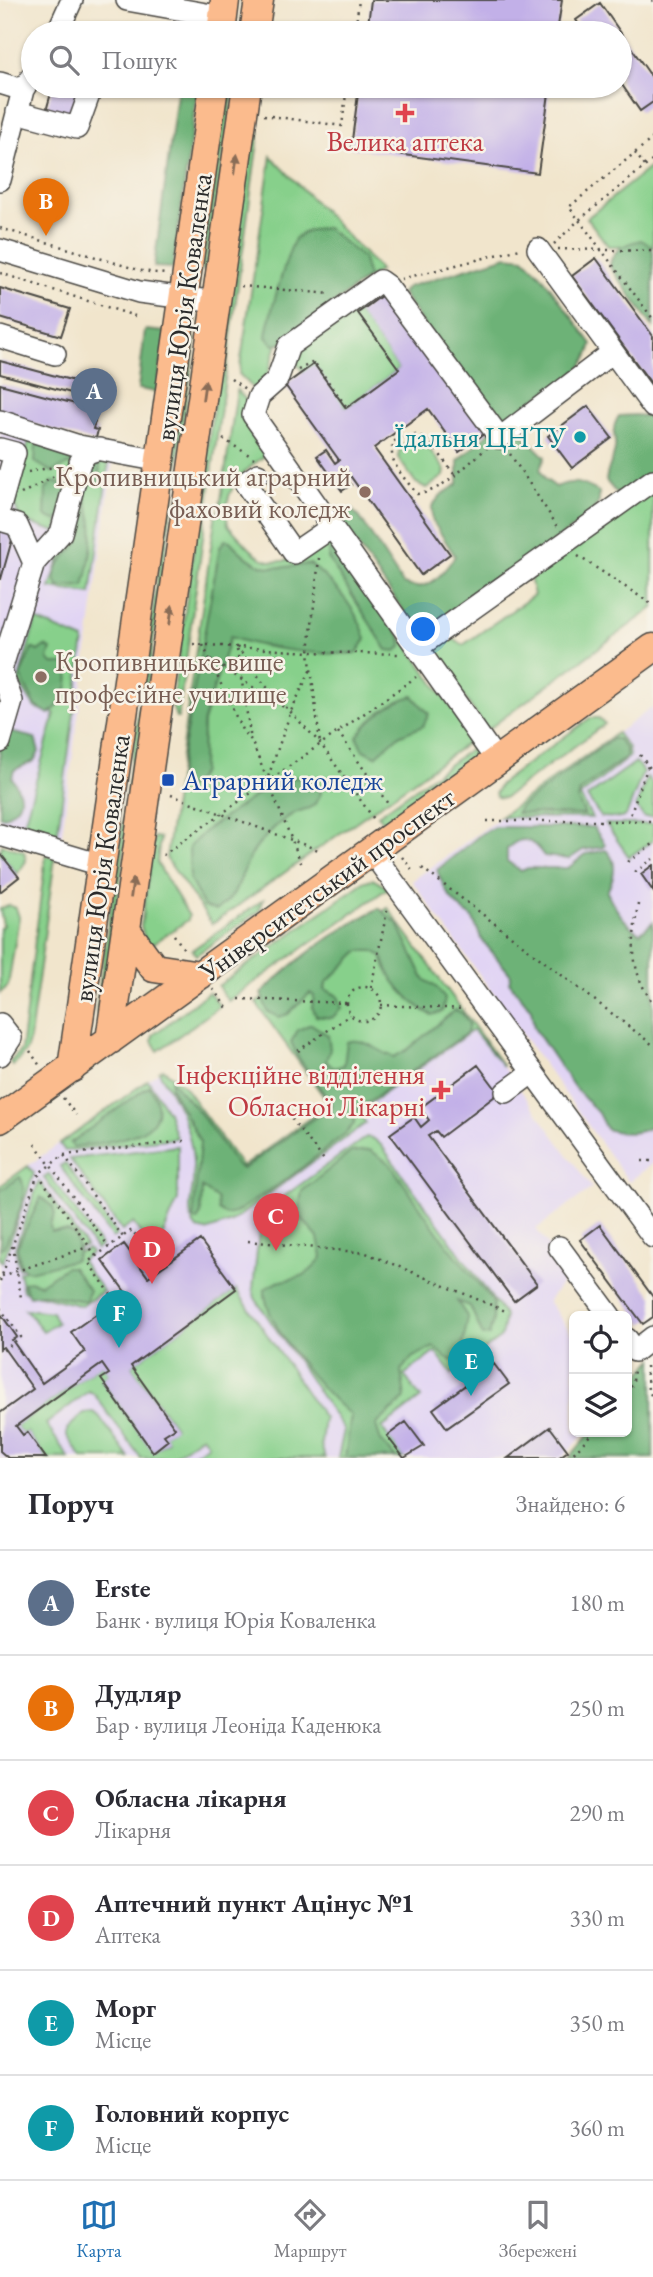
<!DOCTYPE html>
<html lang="uk">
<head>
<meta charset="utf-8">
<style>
  :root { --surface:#fff; --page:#f7f7f7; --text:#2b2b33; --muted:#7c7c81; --line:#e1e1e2; --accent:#1f6fb2 }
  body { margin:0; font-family:"EB Garamond",serif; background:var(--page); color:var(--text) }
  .controls { position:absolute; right:21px; bottom:21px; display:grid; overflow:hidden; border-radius:10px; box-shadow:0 2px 5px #0004 }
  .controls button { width:63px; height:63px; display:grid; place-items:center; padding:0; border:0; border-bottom:2px solid var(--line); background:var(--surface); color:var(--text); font:35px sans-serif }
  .you { position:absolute; left:424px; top:630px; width:24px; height:24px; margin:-18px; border:5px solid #fff; border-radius:50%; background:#1a73e8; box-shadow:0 0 0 10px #1a73e833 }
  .badge { display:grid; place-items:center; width:46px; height:46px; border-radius:50%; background:var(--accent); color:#fff; font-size:23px; font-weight:700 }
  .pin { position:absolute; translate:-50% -58px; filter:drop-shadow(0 2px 4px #0008) }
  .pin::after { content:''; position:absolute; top:37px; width:24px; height:21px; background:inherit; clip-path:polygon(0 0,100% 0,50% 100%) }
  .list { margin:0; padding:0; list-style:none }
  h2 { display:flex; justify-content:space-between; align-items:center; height:91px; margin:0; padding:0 28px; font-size:30px }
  h2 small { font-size:23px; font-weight:400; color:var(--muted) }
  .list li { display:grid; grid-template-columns:46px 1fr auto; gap:21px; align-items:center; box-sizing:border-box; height:105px; padding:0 28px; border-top:2px solid var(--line) }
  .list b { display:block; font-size:26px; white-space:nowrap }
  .list p { margin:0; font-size:23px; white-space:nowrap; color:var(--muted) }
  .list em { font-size:23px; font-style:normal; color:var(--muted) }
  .icon { flex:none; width:38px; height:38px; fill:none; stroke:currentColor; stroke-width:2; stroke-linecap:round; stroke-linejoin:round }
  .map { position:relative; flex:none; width:653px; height:1458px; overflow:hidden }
  .search { position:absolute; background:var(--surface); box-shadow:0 2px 5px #0004; left:21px; right:21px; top:21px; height:77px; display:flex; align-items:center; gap:18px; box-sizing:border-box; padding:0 24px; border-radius:38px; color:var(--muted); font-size:26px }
  .sheet { height:721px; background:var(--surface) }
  nav { display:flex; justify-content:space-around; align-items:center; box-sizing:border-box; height:98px; border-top:2px solid var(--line); background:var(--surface); font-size:19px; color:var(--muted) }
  nav a { display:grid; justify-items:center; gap:4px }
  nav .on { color:var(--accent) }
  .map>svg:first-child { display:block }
  .built { fill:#e1d4f4 }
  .green { fill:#87d08b; stroke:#597e5b; stroke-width:2 }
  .forest { fill:#6db277; stroke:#4c6e51; stroke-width:2 }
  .building { fill:#c2b0e8 }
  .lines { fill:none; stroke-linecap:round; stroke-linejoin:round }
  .minor-casing { stroke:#494743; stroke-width:24 }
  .major-casing { stroke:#494743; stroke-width:31 }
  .path { stroke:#494743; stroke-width:2.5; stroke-dasharray:2 5; stroke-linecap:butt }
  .minor { stroke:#fff; stroke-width:21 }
  .major { stroke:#fbbb8d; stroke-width:28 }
  .oneway { fill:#896c57 }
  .health-dot { fill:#e0444e; stroke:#f7f3e8; stroke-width:2.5 }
  .culture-dot { fill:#0f9aa8; stroke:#f7f3e8; stroke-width:2.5 }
  .education-dot { fill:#8d6e63; stroke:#f7f3e8; stroke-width:2.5 }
  .transit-dot { fill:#1a4fb4; stroke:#f7f3e8; stroke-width:2.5 }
  .labels { text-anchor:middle; stroke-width:5; stroke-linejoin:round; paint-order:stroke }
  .health-label { font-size:28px; fill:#be3a42; stroke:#f7f3e8 }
  .street-label { font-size:28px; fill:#2b2b2b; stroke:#f7f3e8 }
  .culture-label { font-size:28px; fill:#0d838f; stroke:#f7f3e8; text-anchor:end }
  .education-label { font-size:28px; fill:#785e54; stroke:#f7f3e8; text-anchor:end }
  .transit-label { font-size:28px; fill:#164399; stroke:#f7f3e8; text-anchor:start }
</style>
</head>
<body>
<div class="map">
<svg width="653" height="1458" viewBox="0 0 653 1458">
  <rect width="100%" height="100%" fill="#f7f3e8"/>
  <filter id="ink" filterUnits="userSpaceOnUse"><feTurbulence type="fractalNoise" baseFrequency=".0143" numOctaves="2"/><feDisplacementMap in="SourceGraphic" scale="14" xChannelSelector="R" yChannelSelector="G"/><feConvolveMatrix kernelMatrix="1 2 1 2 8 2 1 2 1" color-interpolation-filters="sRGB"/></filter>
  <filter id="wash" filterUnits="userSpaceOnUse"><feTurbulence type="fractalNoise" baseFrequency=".00686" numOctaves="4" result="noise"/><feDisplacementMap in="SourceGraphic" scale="28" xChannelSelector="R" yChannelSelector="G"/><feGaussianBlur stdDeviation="1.57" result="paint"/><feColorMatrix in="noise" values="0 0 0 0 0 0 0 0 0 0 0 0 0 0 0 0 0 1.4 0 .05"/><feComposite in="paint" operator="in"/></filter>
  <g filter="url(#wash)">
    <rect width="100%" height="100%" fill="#f1e5cc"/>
    <path class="built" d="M0,431L113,460L61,840L0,821Z
      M653,707V1163L629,1182L412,881Z
      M467,1017L592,1188L536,1229L569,1274L548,1301L574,1337V1432H586L563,1458H0V1186L163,1069L242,1178Z"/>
    <path class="green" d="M226,86H234L205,271L201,268Z
      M259,133L178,718H176L172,705L251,137Z
      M271,156L380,270L278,341L265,383L255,390L239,374Z
      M653,165V247L608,246L587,218Z
      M353,305L399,369L346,408L303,372L293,359L296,346Z
      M195,338L102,1010L96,1012L191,339Z
      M237,390L247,401L270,452C243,471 221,488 228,525C238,535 248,549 260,557C282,571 314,549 333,539L473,739L212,924L166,858L216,512L219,514Z
      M30,437L78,450L56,532L20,520L13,499Z
      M413,441L430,450L445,470L444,476L427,488L416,483L398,458L400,446Z
      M92,459L109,461L91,594L50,588Z
      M653,490V608L487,730L438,659L437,646L448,636L463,645L534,595L530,577Z
      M36,620L84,640L56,844L48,841V838L22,830L55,714L35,708L18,681Z
      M590,718H599L605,724L504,798L497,797L495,794L500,784Z
      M617,733L628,748L629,757L580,796L592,818L500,817Z
      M479,743V754L383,822L378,815Z
      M636,762L643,772L627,814L622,818L601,817L587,797Z
      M647,777L653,785V817H644L636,807Z
      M606,824H653V840L629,857Z
      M154,837L160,838L157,863L189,916L188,920L147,948L141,926Z
      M2,845L24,851L26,861L17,874L0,853Z
      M46,855L55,858L30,1038L26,1051L13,1066L10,1062L21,1050Z
      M373,879L388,888L228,1001L218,986L365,881Z
      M263,900L259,911L196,955L192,950Z
      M8,905L16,908L19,917L8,986L0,993V928L3,925L0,909Z
      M388,908L503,1066L473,1030L358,1112L366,1123L231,1222L206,1231L197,1229C185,1216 192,1198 193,1182C196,1139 181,1107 159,1072L163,1069L183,1085L242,1167L329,1104L256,1003Z
      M209,992L220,1006L158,1051L152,1041L153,1035Z
      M148,1080L168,1112L176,1138L65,1151L60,1144Z
      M366,1137L374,1139L381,1145L505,1316L501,1337L452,1374L435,1352L404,1375L421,1398L382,1428L404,1458H338L344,1430L255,1298L253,1289L261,1213Z
      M178,1146V1200L155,1253L133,1223L122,1231L70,1159Z
      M65,1163L117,1235L112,1238L60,1166Z
      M28,1166L34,1173L3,1262L0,1260V1186Z
      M49,1174L101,1246L96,1250L44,1178Z
      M39,1181L86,1246L19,1268L15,1248Z
      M88,1249L91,1253L81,1261L103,1291L82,1306L23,1291L19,1272Z
      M236,1289L324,1418L321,1444L325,1458H204L196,1453L208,1444L202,1435L171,1458H141L94,1394L89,1391L46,1424L69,1458H46L27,1432L23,1435L16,1426L102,1364L109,1374L101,1380L153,1451L168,1441L164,1435L175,1427L131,1366Z
      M25,1309L52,1312L57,1323L43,1331Z
      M93,1412L99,1416L129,1458H82L67,1436V1429L84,1413Z"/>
    <path class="forest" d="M178,86H198L173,268L154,267Z
      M327,228L363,258L368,277L281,344L274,345L266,337C267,324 289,245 296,238C305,230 315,229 327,228Z
      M641,240L650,245L653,252V327L610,267C610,250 627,243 641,240Z
      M507,256L524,258L541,275L592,344C583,384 544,384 520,413V432L545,457L540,469L545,479L556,487C574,479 583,483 599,492V502L588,517L427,632L417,630L338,518L343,511L352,510L360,518L403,584C428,594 442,575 455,556L432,520V506L441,495L458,484V461L494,428L402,293L407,287Z
      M145,330L166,332L157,392L138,389Z
      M636,415L653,417V480L617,494L606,481C607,470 611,464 614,454C619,438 608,433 619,416Z
      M69,443L77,461L52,472L35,462L36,444Z
      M100,463L99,482L87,484C82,497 91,511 92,523C94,541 89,569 84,586L58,587C48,566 68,557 77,544C80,540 81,532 82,527L73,518L55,520L45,516L46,489L52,482L62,484L92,464Z
      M225,540L230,541C258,573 272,569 310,564C335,584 357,608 366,639L357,653C320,656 265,649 230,637L203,722L202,772L191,787L182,788L177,782L220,547Z
      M335,546L401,637L402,646L396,651L387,650L328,558L330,548Z
      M45,646L51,649L48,659L52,664H66C73,683 65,702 49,714L36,706L20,676L32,648L38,651Z
      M413,696L429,714L423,726L398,736L376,756L363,750L357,737C370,717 391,702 413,696Z
      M6,731L35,738L39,752L34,761L14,770L12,778C24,796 24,806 4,817L0,816V735Z
      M612,739H618L626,750V757L580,791L578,800L585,815L516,813L521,806Z
      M294,777L317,782L321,793C312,813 308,806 293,814C280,821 269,832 260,843C238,868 245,892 216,910L204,907L190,880L189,847L206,830L279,779Z
      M494,827H593L605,844L603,847L583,850L569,859L544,856C533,840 522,833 507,849V861L521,871L528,868H568L586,854L606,850C619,862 614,877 607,892C614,907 625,924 640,933L653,922V1126C636,1135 624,1134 606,1129L598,1113L574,1087L534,1028L531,1009L509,982L511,975L482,940L472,917C452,904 445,892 437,870L481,834Z
      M379,908L398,924L424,979L437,988L445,999L442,1012L432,1015C411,1005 387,978 382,956L373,951H359L326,983L325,989L338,996L342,1008L332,1018L316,1016L312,1007L314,996L310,993L288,1014L279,1017L268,1012L261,994C294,960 338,930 379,908Z
      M455,1010L462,1013L469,1024L467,1033L355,1111L354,1124L346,1133L290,1177L235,1213L226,1215L218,1210L217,1199L202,1188L201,1214L197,1221L193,1219L200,1142L171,1088V1080L200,1113L237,1166L243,1169L332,1105L298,1057L291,1042L298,1030L311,1024L328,1035L330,1049L326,1061L334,1068L344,1065L347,1042C363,1036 378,1052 394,1057L407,1050Z
      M149,1086C184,1138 102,1142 73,1147L70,1143Z
      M370,1150L390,1164L438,1233L493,1302V1320L489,1335L483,1336L470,1306L457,1301L468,1318L463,1343L467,1356L456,1361L447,1359L434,1347L413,1357L401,1370L405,1398L376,1425L381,1441L396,1458H345L351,1415C325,1396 262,1322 265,1289C288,1272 301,1288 322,1257L318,1238L298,1214L302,1191L351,1152Z
      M20,1177C32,1195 11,1230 4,1247L0,1248V1191Z
      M41,1197L53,1207L55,1214L50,1225L51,1231H68L75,1235L78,1251L75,1260L29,1271L21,1267L17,1247Z
      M66,1267H72L89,1290L86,1301L43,1294L29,1296L23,1283L29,1281L40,1284Z
      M653,1359V1458H569L591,1432H627V1389Z"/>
    <g id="blocks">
      <path class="building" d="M371,0H562L557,33H367Z
        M600,3L653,79V102L640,111L620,82V33H585L576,20Z
        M85,24L114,33H83Z
        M53,86H81L71,119L46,111Z
        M359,86H550L538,173L351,148Z
        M596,258L653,336V386L572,276Z
        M0,288L70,309L61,336L0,318Z
        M388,291L488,431L459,452L428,409L374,448L450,554L421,575L346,470L342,473L351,485L342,491L317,456L326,450L335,463L339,460L285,385L314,364L346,408L399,369L358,313Z
        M0,361L104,389L101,401L0,374Z
        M0,384L98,410L93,429L98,430L95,442L0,414Z
        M588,406L612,438L572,468L548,436Z
        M0,525L15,529L1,579H0Z
        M0,853L19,877L0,892Z
        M653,865V891L641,874Z
        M478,1065L499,1093L441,1137L436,1131L428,1136L537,1284L514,1301L390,1134L414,1117L421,1127L429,1120L420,1108Z
        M600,1225L653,1297V1317L643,1324L580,1240Z
        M200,1240L236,1289L131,1366L175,1428L164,1435L168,1440L153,1452L101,1379L109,1374L102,1364L16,1426L23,1435L27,1432L46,1458H8L0,1451V1413L33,1389L3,1347L0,1349V1313L17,1337L12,1340L42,1383L85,1352L71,1332L126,1293L102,1260L124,1244L148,1277Z
        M494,1364L509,1384L447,1428L433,1409Z
        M406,1422L424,1446L404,1458L387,1436Z
        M550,1427L568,1451L558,1458H508Z"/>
    </g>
  </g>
  <g filter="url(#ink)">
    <use href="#blocks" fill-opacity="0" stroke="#494743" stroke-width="2"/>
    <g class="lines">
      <defs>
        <path id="minor" d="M127,0L223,17
          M57,33L72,0
          M0,83L23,90
          M17,112L77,128L90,92L98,86
          M0,180L23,90L33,74
          M538,249L613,352
          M0,250L139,292L217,302
          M0,337L55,354
          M0,421L79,446L161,461
          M0,449L15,453L0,507
          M258,474L245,483L294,553L332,527
          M0,520L17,525L34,563
          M417,648L653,480
          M0,742L12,701L1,670L34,563L61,533L80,462L87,453L99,449
          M497,761L253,415L259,396L277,380L289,346L380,281L387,286L500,438L613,352L653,407
          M0,835L101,865
          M371,851L653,1237
          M0,1024L11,1038L0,1055
          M506,1092L533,1072
          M559,1247L610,1316
          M627,1339L635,1351L653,1337"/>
        <path id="major" d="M221,33L225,0
          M254,33L259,0
          M126,930L154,968L200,975
          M110,1040L247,86
          M72,1068L214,86
          M0,1119L653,648"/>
      </defs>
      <use href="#minor" class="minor-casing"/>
      <use href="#major" class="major-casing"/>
      <path class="path" d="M652,0L653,2
        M355,33L359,0
        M264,115L342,126L347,86
        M653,138L569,207L579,220L653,160
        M635,153L645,166
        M0,228L142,271L165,274
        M554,244L579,220L653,319
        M558,249L653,251
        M0,273L135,316
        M401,279L520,249
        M241,286L331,294
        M298,370L314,362L346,406
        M231,379L245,389
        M223,439L254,458
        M510,454L558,527
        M28,472L59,466
        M454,474C435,450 425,421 393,442C387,463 405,478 417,494C441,493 468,463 487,448
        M21,494L58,474
        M578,556L653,605
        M319,558L309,652L320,743
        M193,644L309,652L401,654
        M203,645L243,732L251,740L302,865
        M237,647L264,684L320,743L376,822
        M237,650L251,740
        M211,660L285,708
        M338,732L388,804
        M640,755L653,772
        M266,783L291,711L311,669
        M171,795L321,851
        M487,821H653
        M628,821L648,766
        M163,855L416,677
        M402,857L415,873
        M628,862L653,844
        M422,868L653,1045
        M635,872L653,859
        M638,904C632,942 629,970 653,1003
        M174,935L186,952
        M347 1004a17 17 0 1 1 34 0a17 17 0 1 1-34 0Z
        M371,988L388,906
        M213,989L227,1008
        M239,999L347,1003
        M381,1005L465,1009
        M30,1051L40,1066
        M298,1051L350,1015
        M63,1098L76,1115
        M283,1108L324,1160
        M35,1144L109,1247
        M64,1155L185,1141
        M642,1161H653
        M248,1241L366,1253L508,1312
        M13,1246L21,1298
        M96,1256L38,1174L64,1155L123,1237
        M2,1276L88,1247
        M0,1281L38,1174
        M111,1294L88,1262L132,1230L155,1262
        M0,1308L21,1337L0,1353
        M646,1366L648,1390L653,1398
        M627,1393L633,1383L634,1367
        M569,1458L593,1432"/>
      <use href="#minor" class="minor"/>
      <use href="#major" class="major"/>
    </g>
    <defs><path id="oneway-solid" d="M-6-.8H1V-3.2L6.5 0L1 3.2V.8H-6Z" transform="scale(1.75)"/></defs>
    <g class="oneway">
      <use href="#oneway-solid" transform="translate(236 164) rotate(-82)"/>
      <use href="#oneway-solid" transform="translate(204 390) rotate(-82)"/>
      <use href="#oneway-solid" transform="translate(171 615) rotate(-82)"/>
      <use href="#oneway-solid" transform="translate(132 888) rotate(-82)"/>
    </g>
  </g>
  <g class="health-dot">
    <path d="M401.5 102.5h7v7h7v7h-7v7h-7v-7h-7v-7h7z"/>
    <path d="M437.5 1079.5h7v7h7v7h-7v7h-7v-7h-7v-7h7z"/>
  </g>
  <circle class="culture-dot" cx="580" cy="437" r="7"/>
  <g class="education-dot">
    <circle cx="365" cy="492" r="7"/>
    <circle cx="41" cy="677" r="7"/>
  </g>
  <rect class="transit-dot" x="161" y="773" width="14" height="14" rx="3.5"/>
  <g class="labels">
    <g class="health-label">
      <text x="405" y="151">Велика аптека</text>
      <text x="425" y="1084" text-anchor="end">Інфекційне відділення<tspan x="425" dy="32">Обласної Лікарні</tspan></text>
    </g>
    <g class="street-label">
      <text transform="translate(183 307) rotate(-82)" y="10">вулиця Юрія Коваленка</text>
      <text transform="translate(101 868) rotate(-82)" y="10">вулиця Юрія Коваленка</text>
      <text transform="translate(327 884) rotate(-36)" y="10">Університетський проспект</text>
    </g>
    <g class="culture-label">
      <text x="566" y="447">Їдальня ЦНТУ</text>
    </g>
    <g class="education-label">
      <text x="351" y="486">Кропивницький аграрний<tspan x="351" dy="32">фаховий коледж</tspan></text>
      <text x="55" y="671" text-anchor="start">Кропивницьке вище<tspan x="55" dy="32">професійне училище</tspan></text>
    </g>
    <g class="transit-label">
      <text x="182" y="790">Аграрний коледж</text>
    </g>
  </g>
</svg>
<div class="controls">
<button><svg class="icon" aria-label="locate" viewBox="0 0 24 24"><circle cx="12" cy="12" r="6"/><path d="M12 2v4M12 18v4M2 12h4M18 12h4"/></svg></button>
<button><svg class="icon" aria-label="layers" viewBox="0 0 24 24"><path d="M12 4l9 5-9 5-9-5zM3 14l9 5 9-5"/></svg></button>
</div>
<div class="you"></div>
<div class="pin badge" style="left:94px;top:426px;background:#5c6f8a">A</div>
<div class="pin badge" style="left:46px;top:236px;background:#e8710a">B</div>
<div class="pin badge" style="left:276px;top:1251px;background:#e0444e">C</div>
<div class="pin badge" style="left:152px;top:1284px;background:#e0444e">D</div>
<div class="pin badge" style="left:471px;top:1396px;background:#0f9aa8">E</div>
<div class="pin badge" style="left:119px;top:1348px;background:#0f9aa8">F</div>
<div class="search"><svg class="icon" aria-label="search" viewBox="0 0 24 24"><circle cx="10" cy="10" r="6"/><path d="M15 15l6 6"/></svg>Пошук</div>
</div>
<section class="sheet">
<h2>Поруч<small>Знайдено: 6</small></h2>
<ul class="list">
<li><span class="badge" style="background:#5c6f8a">A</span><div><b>Erste</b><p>Банк · вулиця Юрія Коваленка</p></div><em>180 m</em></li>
<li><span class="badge" style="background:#e8710a">B</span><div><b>Дудляр</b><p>Бар · вулиця Леоніда Каденюка</p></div><em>250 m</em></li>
<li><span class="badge" style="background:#e0444e">C</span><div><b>Обласна лікарня</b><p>Лікарня</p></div><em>290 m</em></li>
<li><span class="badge" style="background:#e0444e">D</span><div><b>Аптечний пункт Ацінус №1</b><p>Аптека</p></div><em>330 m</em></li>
<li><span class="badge" style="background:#0f9aa8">E</span><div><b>Морг</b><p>Місце</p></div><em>350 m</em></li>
<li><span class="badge" style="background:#0f9aa8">F</span><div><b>Головний корпус</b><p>Місце</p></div><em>360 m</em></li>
</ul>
</section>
<nav>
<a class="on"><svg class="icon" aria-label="map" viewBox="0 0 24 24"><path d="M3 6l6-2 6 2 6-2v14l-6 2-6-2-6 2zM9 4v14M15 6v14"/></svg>Карта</a>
<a><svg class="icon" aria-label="directions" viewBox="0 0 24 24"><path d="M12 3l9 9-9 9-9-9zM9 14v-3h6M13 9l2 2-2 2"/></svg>Маршрут</a>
<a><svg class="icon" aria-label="saved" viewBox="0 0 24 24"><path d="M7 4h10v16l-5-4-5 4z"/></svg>Збережені</a>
</nav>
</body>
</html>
